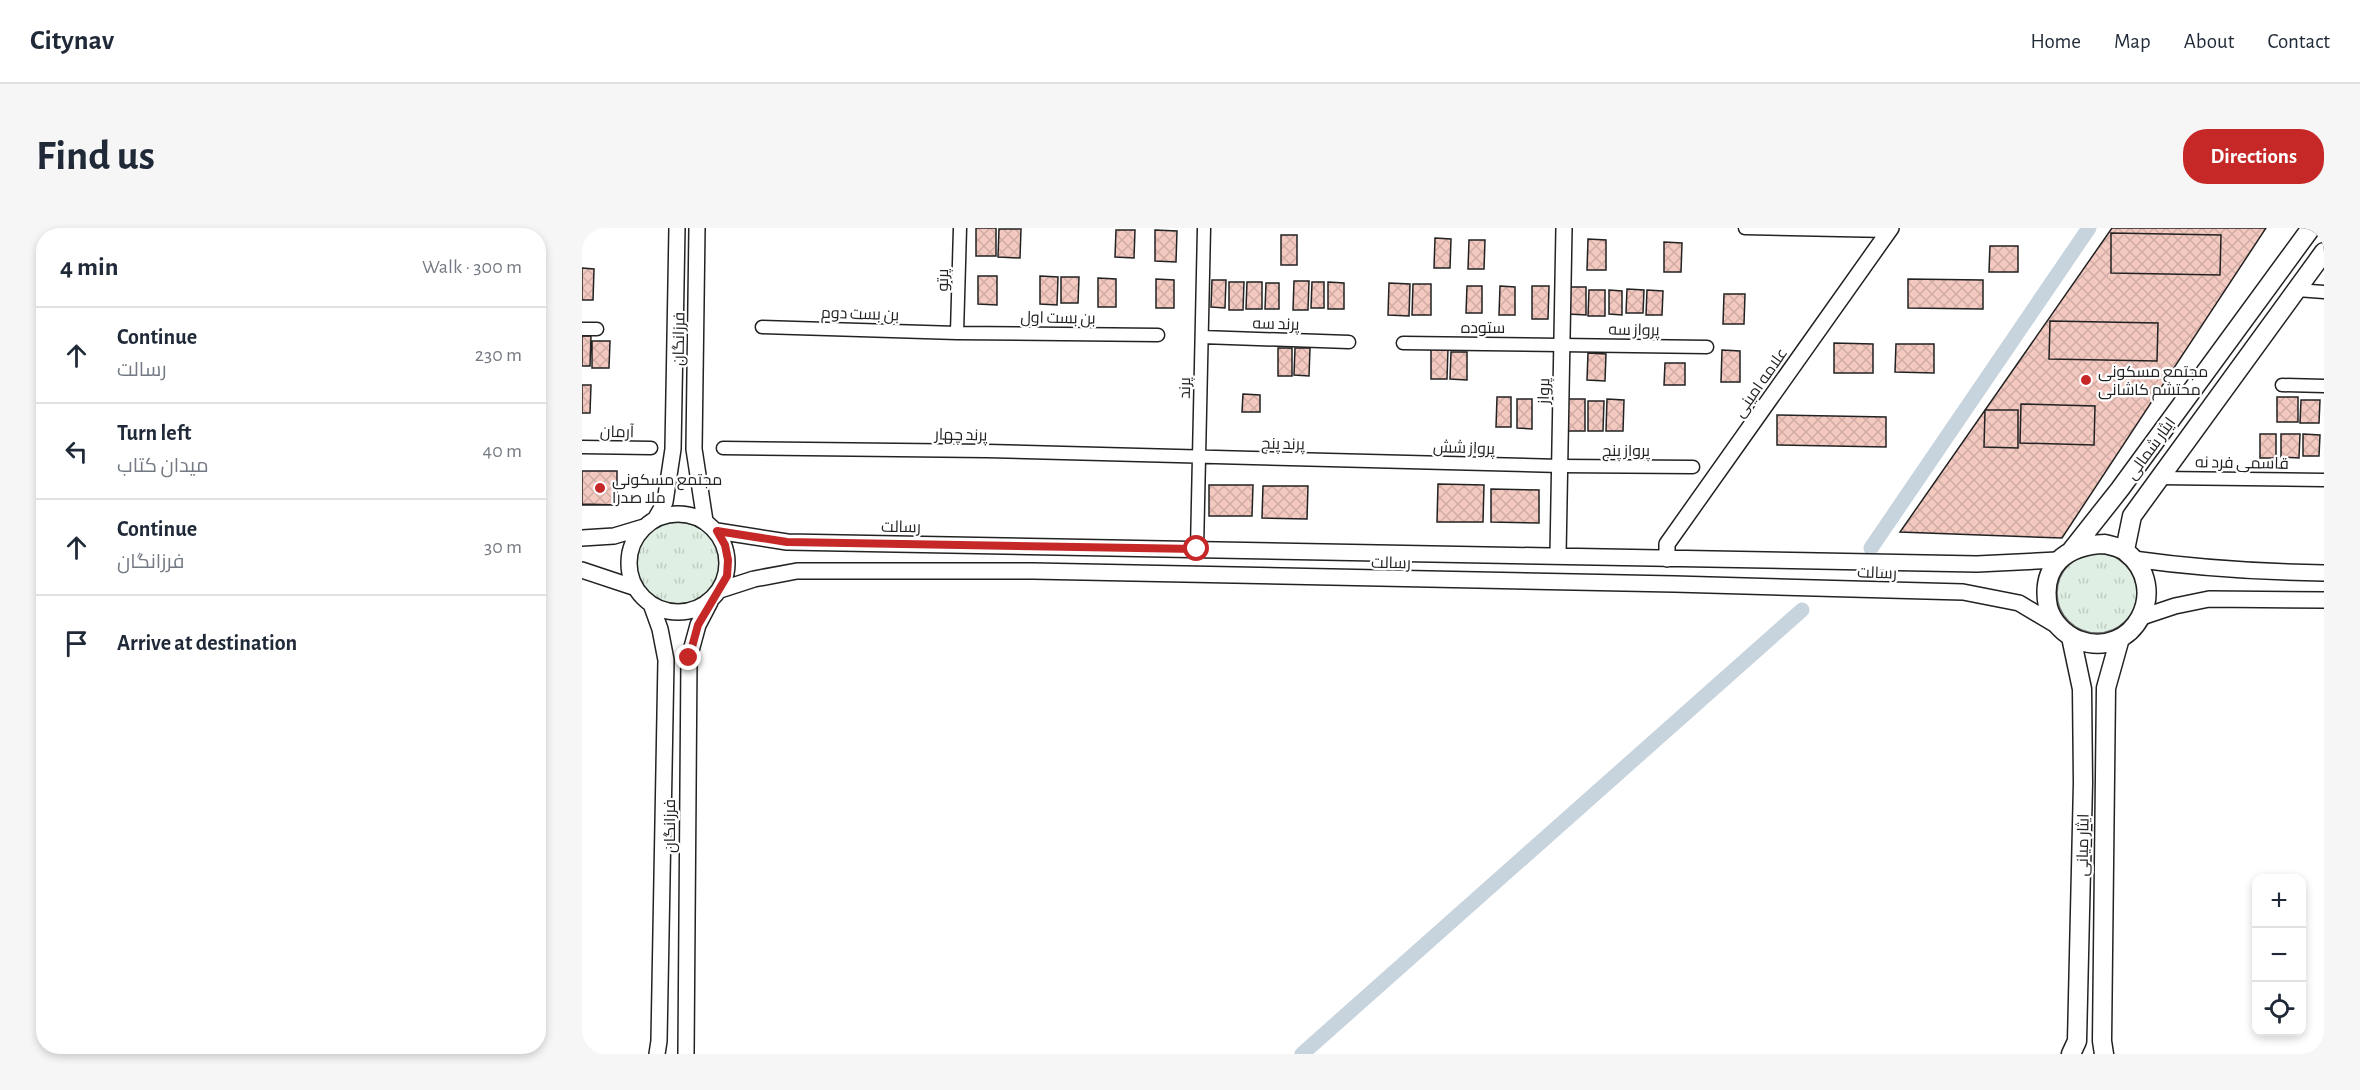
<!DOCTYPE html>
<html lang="en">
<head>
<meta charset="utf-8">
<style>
  :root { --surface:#fff; --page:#f6f6f7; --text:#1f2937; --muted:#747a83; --line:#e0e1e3; --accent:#c62828 }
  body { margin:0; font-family:"Alegreya Sans",Cairo,sans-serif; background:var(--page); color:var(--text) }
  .controls { position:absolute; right:18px; bottom:18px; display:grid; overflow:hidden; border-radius:12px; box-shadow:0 3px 9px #0003 }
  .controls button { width:54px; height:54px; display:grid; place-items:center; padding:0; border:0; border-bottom:2px solid var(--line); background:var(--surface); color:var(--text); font:30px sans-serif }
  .stop { position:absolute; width:18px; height:18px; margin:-14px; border:4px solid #c62828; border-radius:50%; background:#fff }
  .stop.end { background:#c62828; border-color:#fff; box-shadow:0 2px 6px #0008 }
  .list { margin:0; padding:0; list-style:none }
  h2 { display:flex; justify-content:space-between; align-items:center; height:78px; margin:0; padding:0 24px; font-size:26px }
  h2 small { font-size:20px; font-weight:400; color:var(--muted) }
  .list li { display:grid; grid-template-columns:39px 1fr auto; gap:18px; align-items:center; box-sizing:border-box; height:96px; padding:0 24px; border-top:2px solid var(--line) }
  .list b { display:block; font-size:22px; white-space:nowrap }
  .list p { margin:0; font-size:20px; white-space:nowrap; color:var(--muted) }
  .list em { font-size:20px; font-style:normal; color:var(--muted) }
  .icon { flex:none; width:33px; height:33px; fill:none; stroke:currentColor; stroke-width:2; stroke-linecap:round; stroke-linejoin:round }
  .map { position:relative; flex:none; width:1742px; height:826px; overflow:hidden; border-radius:24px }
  header { display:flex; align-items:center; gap:36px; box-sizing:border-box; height:84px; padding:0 30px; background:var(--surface); border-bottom:2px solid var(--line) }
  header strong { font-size:28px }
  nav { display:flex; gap:33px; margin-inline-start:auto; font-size:21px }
  .intro { display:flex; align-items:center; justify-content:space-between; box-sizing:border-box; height:144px; padding:0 36px }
  h1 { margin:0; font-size:42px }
  .button { padding:15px 27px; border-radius:24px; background:var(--accent); color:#fff; font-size:21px; font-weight:700 }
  main { display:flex; gap:36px; padding:0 36px }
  aside { flex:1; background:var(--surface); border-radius:24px; box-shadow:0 3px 9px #0003 }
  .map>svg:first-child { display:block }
  .grass { fill:url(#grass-tufts); stroke:#6f6f6f; stroke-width:1.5 }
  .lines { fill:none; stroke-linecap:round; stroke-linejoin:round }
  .canal { stroke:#c7d3dd; stroke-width:15 }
  .building { fill:url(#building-cross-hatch); stroke:#222; stroke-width:1.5 }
  .minor-casing { stroke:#222; stroke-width:15 }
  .tertiary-casing { stroke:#222; stroke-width:18 }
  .secondary-casing { stroke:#222; stroke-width:21 }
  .minor { stroke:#fff; stroke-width:12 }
  .tertiary { stroke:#fff; stroke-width:15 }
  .secondary { stroke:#fff; stroke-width:18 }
  .route { stroke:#c62828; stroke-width:8 }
  .poi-dot { fill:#c62828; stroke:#fff; stroke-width:2 }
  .labels { text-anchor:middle; stroke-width:4.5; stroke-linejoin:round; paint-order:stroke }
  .street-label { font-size:16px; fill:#222; stroke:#fff }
  .poi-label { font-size:16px; fill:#222; stroke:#fff; text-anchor:start }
</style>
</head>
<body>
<header>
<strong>Citynav</strong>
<nav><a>Home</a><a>Map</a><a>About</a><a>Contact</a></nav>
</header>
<div class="intro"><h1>Find us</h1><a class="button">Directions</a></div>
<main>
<aside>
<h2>4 min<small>Walk · 300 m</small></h2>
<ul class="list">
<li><svg class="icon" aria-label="ahead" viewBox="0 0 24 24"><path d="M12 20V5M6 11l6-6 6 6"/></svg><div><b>Continue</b><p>رسالت</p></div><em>230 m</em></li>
<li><svg class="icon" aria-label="left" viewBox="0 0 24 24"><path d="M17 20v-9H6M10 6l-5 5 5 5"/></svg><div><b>Turn left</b><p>میدان کتاب</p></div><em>40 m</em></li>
<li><svg class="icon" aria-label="ahead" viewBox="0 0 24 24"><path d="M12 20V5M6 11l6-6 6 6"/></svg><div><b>Continue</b><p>فرزانگان</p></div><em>30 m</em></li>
<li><svg class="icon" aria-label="arrive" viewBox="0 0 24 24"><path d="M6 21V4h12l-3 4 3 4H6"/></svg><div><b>Arrive at destination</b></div></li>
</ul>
</aside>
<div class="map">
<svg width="1742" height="826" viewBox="0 0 1742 826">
  <defs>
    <pattern id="grass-tufts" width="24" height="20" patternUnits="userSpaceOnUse" patternTransform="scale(1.5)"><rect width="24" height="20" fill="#e0efe3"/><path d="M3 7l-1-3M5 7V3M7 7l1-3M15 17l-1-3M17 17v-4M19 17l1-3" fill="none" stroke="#c0cdc2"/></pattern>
    <pattern id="building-cross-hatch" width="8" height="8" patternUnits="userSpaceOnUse" patternTransform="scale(1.5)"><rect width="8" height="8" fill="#f3c9c0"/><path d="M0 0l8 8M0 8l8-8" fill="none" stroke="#d0aca5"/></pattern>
  </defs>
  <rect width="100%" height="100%" fill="#fff"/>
  <path class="grass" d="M54 336a42 42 0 1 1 84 0a42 42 0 1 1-84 0Z
    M1475 365a40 40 0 1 1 80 0a40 40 0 1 1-80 0Z"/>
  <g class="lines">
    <path class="canal" d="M1289,320L1507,0
      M720,826L1220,382"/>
  </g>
  <path class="building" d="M394,0H414V28H394Z
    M1530,0H1684L1480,310L1318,304Z
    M417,1H439L438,30L416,29Z
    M534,2H553L552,30L533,29Z
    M573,2L595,3L594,34L573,33Z
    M1529,5L1639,7L1638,47L1529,45Z
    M699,7H715V37H699Z
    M853,10L869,11L868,40H852Z
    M1006,11L1024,12V42H1005Z
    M887,12H903L902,41H886Z
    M1082,14L1100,15L1099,44H1082Z
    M1408,18H1436V44H1407Z
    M0,40L12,41L11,72H0Z
    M396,48H415V77L396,76Z
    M458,48L476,49L475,77L458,76Z
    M479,49H497L496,75H479Z
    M516,50L534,51V79H516Z
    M574,51L592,52V80H574Z
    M1326,51L1401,52V81L1326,80Z
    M630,52H644L643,80L629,79Z
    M712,53H727L726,82H711Z
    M647,54H662L661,82H647Z
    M665,54H680V81H664Z
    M730,54H742V80H729Z
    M746,54L762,55V81H746Z
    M684,55H697V81H683Z
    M807,55L828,56L827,88L806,87Z
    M831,56H849V87H830Z
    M885,58H900V85H884Z
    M918,58L933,59V87H917Z
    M950,58H967L966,91H950Z
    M987,59H1004V87L986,86Z
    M1045,61L1062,62L1061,85H1044Z
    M1007,62H1023V88H1006Z
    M1027,62L1040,63V87L1027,86Z
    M1065,62L1081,63L1080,87H1064Z
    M1142,66H1163L1162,96H1141Z
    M1468,93L1576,95L1575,133L1467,131Z
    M0,108H9L8,138H0Z
    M10,113H28L27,140H10Z
    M1252,115L1291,116V145H1252Z
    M1314,116H1352V145L1313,144Z
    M696,120H710V148H696Z
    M713,120H728L727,148L712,147Z
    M849,121H866L865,151H849Z
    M1140,122L1158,123V154H1139Z
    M869,124H885V152L868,151Z
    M1006,125L1024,126L1023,153L1005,152Z
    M1083,135H1103V157H1082Z
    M0,157H9L8,185H0Z
    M661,166L678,167V184H660Z
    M915,169H929V199H914Z
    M1695,169H1716V194H1695Z
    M935,171H950V201L935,200Z
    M986,171H1003V203H985Z
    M1025,171L1042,172L1041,203H1024Z
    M1719,172H1738L1737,195H1718Z
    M1006,173H1022L1021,203H1006Z
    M1439,176L1513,178L1512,217L1438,215Z
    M1403,182H1436V220L1402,219Z
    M1195,187L1304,189V219L1195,217Z
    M1678,206H1694V230H1678Z
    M1699,206H1718L1717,230L1699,229Z
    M1721,206L1738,207L1737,228H1721Z
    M0,243H35V277H0Z
    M0,243H35V277L0,276Z
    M856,256L902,257L901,294H855Z
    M627,257H671L670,288H627Z
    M681,258H726L725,291L680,290Z
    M909,261L957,262V295L909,294Z"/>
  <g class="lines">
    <defs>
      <path id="minor" d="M1163,0L1307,3
        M1715,62L1742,64
        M180,99L375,105L576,107
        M0,101H15
        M375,105L378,0
        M620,109L767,114
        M821,115L1125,119
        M1700,157L1742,158
        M0,219L69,220
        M141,220L405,223L978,238L1111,239
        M1578,250L1742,252
        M615,321L622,0"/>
      <path id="tertiary" d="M115,0L112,221L123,293
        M47 335a49 49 0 1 1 98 0a49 49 0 1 1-98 0Z
        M74,290L83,274L91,221L95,0
        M135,303L205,314L1395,336L1475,332
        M0,310L32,308L62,299
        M976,327L982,0
        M1085,331V316L1309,0
        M1551,331C1615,340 1678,344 1742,345
        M0,342L54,360
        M138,362L172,351L215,343H451L1092,356L1381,364L1437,375L1474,397
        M69,376L78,401L84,432L77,813L75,826
        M1560,389L1593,378L1627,371L1742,372
        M104,826L107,430L116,397L128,374"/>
      <path id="secondary" d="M1523,316C1529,318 1539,319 1544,324C1590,360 1552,433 1496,412C1482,406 1470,394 1466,379C1458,338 1484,317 1523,316Z
        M1543,322L1550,288L1742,24
        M1489,323L1538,261L1729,0
        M1489,409L1500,461L1501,555L1495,813L1489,826
        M1522,826L1520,813L1524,460L1538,410"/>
    </defs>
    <use href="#minor" class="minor-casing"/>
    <use href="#tertiary" class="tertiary-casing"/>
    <use href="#secondary" class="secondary-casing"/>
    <use href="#minor" class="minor"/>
    <use href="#tertiary" class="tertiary"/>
    <use href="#secondary" class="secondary"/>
  </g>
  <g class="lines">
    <path class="route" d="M107,430L116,397L145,348L146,332L143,317L135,303L205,314L615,321"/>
  </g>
  <g class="poi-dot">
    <circle cx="1504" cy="152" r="6"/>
    <circle cx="18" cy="260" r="6"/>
  </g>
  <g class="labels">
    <g class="street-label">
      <text transform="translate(360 52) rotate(-89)" y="6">پرتو</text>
      <text transform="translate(278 85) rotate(2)" y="6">بن بست دوم</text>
      <text transform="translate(476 89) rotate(1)" y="6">بن بست اول</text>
      <text transform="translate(694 95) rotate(2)" y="6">پرند سه</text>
      <text x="901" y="105">ستوده</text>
      <text transform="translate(1052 101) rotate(1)" y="6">پرواز سه</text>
      <text transform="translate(96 111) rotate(-89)" y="6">فرزانگان</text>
      <text transform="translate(1178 154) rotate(-55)" y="6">علامه امینی</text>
      <text transform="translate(602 160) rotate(-89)" y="6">پرند</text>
      <text transform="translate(961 163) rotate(-89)" y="6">پرواز</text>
      <text transform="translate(35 203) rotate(1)" y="6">آرمان</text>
      <text transform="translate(379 206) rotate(1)" y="6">پرند چهار</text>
      <text transform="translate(701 215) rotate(1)" y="6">پرند پنج</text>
      <text transform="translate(882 219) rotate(2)" y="6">پرواز شش</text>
      <text transform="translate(1568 220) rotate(-54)" y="6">ایثار شمالی</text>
      <text x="1044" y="228">پرواز پنج</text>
      <text transform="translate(1660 234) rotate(1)" y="6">قاسمی فرد نه</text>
      <text transform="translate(319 298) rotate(1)" y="6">رسالت</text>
      <text transform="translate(809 334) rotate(1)" y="6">رسالت</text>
      <text transform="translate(1295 344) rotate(2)" y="6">رسالت</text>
      <text transform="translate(87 598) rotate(-90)" y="6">فرزانگان</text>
      <text transform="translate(1500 617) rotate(-89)" y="6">ایثار میانی</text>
    </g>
    <g class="poi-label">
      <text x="1516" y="149">مجتمع مسکونی<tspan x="1516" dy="18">محتشم کاشانی</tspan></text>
      <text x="30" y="257">مجتمع مسکونی<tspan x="30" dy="18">ملا صدرا</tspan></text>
    </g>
  </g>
</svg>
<div class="controls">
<button>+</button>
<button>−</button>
<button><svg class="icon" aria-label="locate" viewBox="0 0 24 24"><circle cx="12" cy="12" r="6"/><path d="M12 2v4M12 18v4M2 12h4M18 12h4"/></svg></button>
</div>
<div class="stop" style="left:615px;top:321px"></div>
<div class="stop end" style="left:107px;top:430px"></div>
</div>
</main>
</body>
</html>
